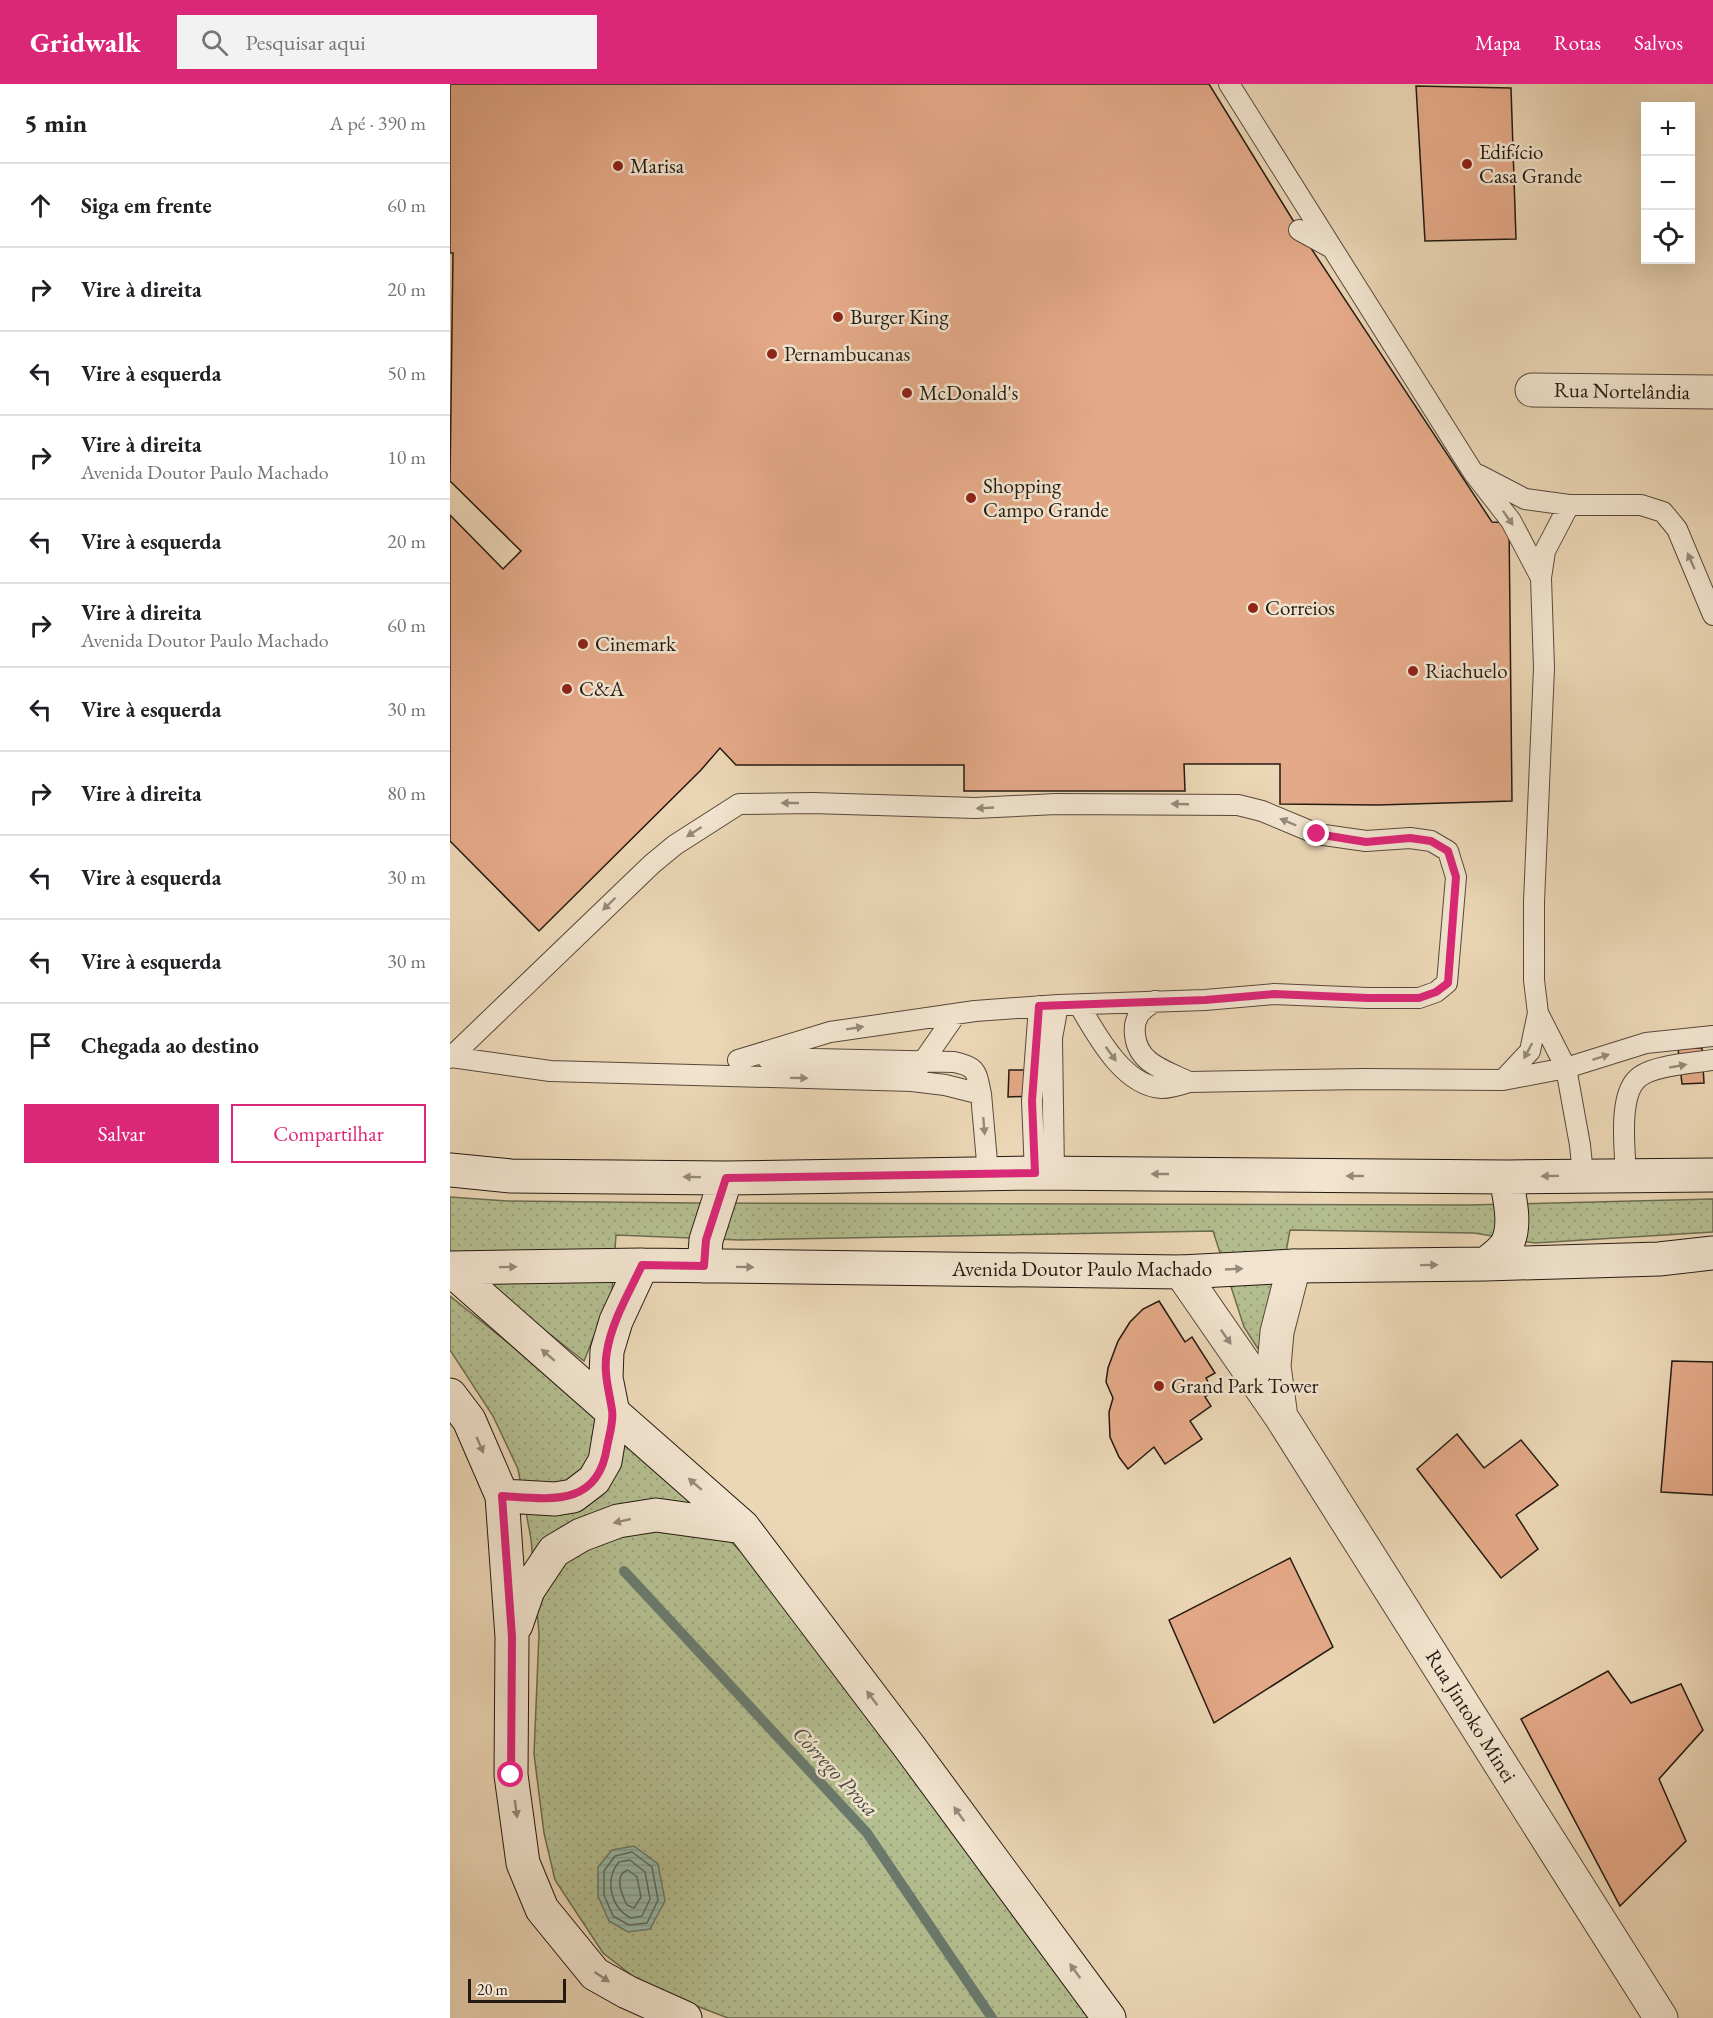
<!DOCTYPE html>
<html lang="pt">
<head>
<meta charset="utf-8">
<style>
  :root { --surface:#fff; --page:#f2f2f2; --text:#202124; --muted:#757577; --line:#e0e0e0; --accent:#db2777 }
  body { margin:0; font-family:"EB Garamond",serif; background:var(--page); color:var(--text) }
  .controls { position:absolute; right:18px; top:18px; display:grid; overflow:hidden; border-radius:0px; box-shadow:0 6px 24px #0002 }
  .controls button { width:54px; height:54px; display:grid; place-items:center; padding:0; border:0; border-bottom:2px solid var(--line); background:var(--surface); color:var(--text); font:30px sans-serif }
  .scale { position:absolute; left:18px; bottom:15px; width:98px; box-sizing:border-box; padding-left:6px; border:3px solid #241a12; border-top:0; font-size:16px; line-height:21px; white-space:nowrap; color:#241a12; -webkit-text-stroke:4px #f2e4cf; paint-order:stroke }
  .stop { position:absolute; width:18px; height:18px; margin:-14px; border:4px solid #db2777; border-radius:50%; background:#fff }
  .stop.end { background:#db2777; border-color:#fff; box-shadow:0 2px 6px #0008 }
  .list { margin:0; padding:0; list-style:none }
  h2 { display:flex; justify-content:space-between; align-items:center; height:78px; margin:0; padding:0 24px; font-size:26px }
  h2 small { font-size:20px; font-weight:400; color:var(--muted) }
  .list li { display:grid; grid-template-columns:39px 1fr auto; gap:18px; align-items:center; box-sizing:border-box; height:84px; padding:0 24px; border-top:2px solid var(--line) }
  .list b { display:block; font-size:22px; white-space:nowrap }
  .list p { margin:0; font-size:20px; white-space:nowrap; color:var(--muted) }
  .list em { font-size:20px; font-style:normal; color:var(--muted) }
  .actions { display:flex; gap:12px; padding:18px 24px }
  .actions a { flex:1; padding:14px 0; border:2px solid var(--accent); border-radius:0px; text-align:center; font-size:21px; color:var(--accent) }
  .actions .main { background:var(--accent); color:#fff }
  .icon { flex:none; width:33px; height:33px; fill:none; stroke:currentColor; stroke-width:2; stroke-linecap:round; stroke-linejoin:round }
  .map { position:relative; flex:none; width:1263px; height:1934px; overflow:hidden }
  header { display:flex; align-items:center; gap:36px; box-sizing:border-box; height:84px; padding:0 30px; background:var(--accent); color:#fff }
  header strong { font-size:28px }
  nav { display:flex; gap:33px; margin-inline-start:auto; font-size:21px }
  .search { width:420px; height:54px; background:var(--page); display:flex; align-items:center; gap:15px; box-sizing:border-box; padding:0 21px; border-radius:0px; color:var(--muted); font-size:22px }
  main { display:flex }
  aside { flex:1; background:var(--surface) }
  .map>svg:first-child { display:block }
  .grass { fill:url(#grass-dots); stroke:#6c6c51; stroke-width:1.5 }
  .water { fill:url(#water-rules); stroke:#6a7a6d; stroke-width:1.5 }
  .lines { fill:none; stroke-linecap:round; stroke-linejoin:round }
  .shore { stroke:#5e6a5e; stroke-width:1.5 }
  .stream { stroke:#6a7a6d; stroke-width:10 }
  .building { fill:#e4a988; stroke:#241a12; stroke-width:1.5 }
  .lane-casing { stroke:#56493b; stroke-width:22 }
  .street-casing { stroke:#56493b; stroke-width:35 }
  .secondary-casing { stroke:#241a12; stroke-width:35 }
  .lane { stroke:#f2e4cf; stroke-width:20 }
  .street { stroke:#f2e4cf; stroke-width:33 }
  .secondary { stroke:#f2e4cf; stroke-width:33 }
  .oneway { fill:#95897a }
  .route { stroke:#db2777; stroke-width:8 }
  .poi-dot { fill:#8f2418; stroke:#f2e4cf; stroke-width:2 }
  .labels { text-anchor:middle; stroke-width:5; stroke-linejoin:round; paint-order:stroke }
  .poi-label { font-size:21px; fill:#241a12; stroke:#f2e4cf; text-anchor:start }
  .street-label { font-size:21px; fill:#241a12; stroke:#f2e4cf }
  .water-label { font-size:22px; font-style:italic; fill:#474a3f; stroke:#f2e4cf }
</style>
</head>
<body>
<header>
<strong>Gridwalk</strong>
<div class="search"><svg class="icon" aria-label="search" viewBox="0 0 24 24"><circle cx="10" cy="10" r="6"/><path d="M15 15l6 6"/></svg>Pesquisar aqui</div>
<nav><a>Mapa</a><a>Rotas</a><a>Salvos</a></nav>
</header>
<main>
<aside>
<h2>5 min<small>A pé · 390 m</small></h2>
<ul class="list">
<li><svg class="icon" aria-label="ahead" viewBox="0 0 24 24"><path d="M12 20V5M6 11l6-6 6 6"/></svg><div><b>Siga em frente</b></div><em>60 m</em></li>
<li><svg class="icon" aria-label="right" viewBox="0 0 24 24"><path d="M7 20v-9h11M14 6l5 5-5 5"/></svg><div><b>Vire à direita</b></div><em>20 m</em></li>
<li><svg class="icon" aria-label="left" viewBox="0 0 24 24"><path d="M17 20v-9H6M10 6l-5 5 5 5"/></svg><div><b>Vire à esquerda</b></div><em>50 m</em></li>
<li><svg class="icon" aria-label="right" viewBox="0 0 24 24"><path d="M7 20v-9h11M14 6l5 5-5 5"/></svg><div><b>Vire à direita</b><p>Avenida Doutor Paulo Machado</p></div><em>10 m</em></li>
<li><svg class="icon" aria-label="left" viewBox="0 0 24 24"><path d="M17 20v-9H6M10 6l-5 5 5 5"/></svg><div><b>Vire à esquerda</b></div><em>20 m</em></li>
<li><svg class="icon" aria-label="right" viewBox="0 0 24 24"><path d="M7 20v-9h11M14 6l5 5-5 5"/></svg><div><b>Vire à direita</b><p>Avenida Doutor Paulo Machado</p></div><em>60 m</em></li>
<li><svg class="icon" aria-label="left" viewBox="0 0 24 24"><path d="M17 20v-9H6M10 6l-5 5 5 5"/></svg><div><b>Vire à esquerda</b></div><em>30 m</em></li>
<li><svg class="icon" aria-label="right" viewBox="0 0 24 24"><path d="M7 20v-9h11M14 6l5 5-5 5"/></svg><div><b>Vire à direita</b></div><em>80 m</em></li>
<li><svg class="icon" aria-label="left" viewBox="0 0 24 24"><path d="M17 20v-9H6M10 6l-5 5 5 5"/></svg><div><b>Vire à esquerda</b></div><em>30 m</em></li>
<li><svg class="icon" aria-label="left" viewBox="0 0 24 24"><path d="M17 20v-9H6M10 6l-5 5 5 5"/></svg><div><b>Vire à esquerda</b></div><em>30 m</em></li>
<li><svg class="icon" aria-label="arrive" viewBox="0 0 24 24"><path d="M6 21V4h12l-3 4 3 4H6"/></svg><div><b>Chegada ao destino</b></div></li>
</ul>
<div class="actions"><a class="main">Salvar</a><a>Compartilhar</a></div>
</aside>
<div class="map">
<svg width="1263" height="1934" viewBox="0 0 1263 1934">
  <defs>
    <pattern id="grass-dots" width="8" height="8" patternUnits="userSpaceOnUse" patternTransform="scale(1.5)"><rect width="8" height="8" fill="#b4be90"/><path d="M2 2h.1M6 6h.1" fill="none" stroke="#9ba37b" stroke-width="1.8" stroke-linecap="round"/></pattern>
    <pattern id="water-rules" width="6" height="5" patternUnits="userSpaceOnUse" patternTransform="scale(1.5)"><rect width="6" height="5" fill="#99baa9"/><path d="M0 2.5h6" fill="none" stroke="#849f90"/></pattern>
  </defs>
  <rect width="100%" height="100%" fill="#ebd6b5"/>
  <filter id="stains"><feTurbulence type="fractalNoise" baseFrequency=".00333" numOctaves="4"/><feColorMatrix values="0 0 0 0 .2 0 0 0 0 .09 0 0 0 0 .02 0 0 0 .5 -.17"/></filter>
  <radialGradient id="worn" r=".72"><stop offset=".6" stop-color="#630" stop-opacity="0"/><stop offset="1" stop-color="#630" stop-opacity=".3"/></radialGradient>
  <path class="grass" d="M0,1113L57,1117L248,1119L1020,1121L1263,1115V1148L1085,1159L1024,1149L840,1146L826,1223L814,1274L794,1243L763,1147L290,1156L166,1151L162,1207L134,1277L0,1171Z
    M0,1212L189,1364L296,1473L348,1531L640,1934H278L197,1903L153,1869L105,1796L94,1749L84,1670L89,1550L81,1455L68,1385L43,1332L0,1266Z"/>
  <path class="water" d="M184,1762L208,1780L215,1817L200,1845L178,1848L159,1837L148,1812V1783L162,1766Z"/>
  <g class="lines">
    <path class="shore" d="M182,1768L202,1783L208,1816L197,1839L179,1841L163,1832L154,1811V1787L165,1772Z
      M180,1776L195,1788L200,1815L192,1832L181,1834C161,1824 154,1796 169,1778Z
      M178,1786L187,1793L191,1813L184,1824L177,1821C172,1811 163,1791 178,1786Z"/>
    <path class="stream" d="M174,1487L417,1749L542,1934"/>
  </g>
  <path class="building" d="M0,0H759L849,146L1042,438L1059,439L1062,717L928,721L830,720V680H734L735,707H514V681H286L270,664L251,686L89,847L0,757V431L53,485L71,467L0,397L3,169H0Z
    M966,2L1061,4L1066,155L975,157Z
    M1228,964H1252L1254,999L1232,1000Z
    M559,986H608L607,1011L558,1013Z
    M709,1217L735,1258L742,1253L765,1289L756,1294L763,1307L755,1313L761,1322L740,1337L752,1355L715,1380L704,1363L678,1385L669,1373L660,1353L659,1328L663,1314L656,1298L658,1284L668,1257L680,1238L693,1225Z
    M1222,1277L1263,1278V1411L1211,1408Z
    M1007,1350L1034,1384L1071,1356L1108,1401L1066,1431L1088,1465L1051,1494L967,1385Z
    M840,1474L883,1563L764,1639L719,1536Z
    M1158,1587L1181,1619L1231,1600L1253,1646L1209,1695L1236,1757L1170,1822L1071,1635Z"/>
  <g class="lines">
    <defs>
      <path id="lane" d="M779,0L1023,388L1061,437L1091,494
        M849,146L880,163
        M1029,391L1075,415L1119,421H1191L1213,428L1227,445L1263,531
        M705,917C691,926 683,933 685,951C688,980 715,986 739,998
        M629,921C646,950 673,1002 712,1004C721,1004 730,1001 739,998L913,995L1053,996L1116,984L1196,959L1263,952
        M1088,929L1116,984L1130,1061L1133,1091
        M0,973L100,987L462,997L495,1001L531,1010L538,1089
        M0,974L202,780L225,761L289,720L362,719L525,724L606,720L788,721L812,727L867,750L916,757L960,754L981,757L998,767L1006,793L997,899L986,908L969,914H918L824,910L755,916L608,921L525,927L380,948L288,976
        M317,974L504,978C528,983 526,988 531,1010
        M467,986L506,930
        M1053,996L1080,967L1088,929L1084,896V818L1094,584L1091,494L1095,467L1119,421
        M585,1089L582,1017L589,922
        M604,1090L602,954L608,921
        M1176,1091C1175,1067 1168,1013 1187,995C1200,981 1244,979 1263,976"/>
      <path id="street" d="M1082,306L1263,308
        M731,1188L830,1331L1211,1934
        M830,1326L824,1282L827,1248L844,1182"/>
      <path id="secondary" d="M0,1086L61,1092L276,1094L585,1089L1056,1093L1263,1091
        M1036,1180C1043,1174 1052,1168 1057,1160C1067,1140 1059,1113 1056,1093
        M254,1182L256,1156L276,1094
        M0,1184L192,1181L731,1188L844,1182L1036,1180L1209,1175L1263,1169
        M0,1185L293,1443L458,1661L659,1934
        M0,1311L19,1336L52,1412L62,1553L61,1691L73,1779L92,1825L145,1890L177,1908L235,1934
        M52,1412L105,1415L123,1412L144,1396L155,1377L163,1329L156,1294L157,1267L166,1237L192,1181
        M66,1541L78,1506L104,1467L131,1451L168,1437L206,1431L293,1443"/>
    </defs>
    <use href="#lane" class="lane-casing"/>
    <use href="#street" class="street-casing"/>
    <use href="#secondary" class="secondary-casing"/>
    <use href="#lane" class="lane"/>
    <use href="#street" class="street"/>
    <use href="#secondary" class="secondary"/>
  </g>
  <defs><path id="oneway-solid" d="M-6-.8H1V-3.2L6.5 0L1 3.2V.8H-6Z" transform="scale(1.5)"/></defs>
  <g class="oneway">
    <use href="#oneway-solid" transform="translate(1058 434) rotate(55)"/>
    <use href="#oneway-solid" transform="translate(1241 477) rotate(-114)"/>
    <use href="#oneway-solid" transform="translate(340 719) rotate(180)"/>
    <use href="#oneway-solid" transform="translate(730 720) rotate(-178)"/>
    <use href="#oneway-solid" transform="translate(535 724) rotate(177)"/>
    <use href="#oneway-solid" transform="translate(838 738) rotate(-157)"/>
    <use href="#oneway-solid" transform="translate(244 748) rotate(147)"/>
    <use href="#oneway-solid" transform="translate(159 820) rotate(136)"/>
    <use href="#oneway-solid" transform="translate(405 944) rotate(-9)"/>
    <use href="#oneway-solid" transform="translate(1078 967) rotate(118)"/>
    <use href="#oneway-solid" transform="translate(661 970) rotate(54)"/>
    <use href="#oneway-solid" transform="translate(1151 973) rotate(-18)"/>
    <use href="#oneway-solid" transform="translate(1228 982) rotate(-10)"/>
    <use href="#oneway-solid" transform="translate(349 994) rotate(1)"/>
    <use href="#oneway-solid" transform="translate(534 1042) rotate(85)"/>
    <use href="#oneway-solid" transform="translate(710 1090) rotate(-180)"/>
    <use href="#oneway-solid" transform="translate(905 1092) rotate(-180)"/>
    <use href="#oneway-solid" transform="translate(1100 1092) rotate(179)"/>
    <use href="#oneway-solid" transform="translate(242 1093) rotate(-179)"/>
    <use href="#oneway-solid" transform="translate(979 1181) rotate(-1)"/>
    <use href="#oneway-solid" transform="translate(58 1183) rotate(-1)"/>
    <use href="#oneway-solid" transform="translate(295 1183) rotate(1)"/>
    <use href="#oneway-solid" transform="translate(784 1185) rotate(-3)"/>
    <use href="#oneway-solid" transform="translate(776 1253) rotate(55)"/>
    <use href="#oneway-solid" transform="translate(98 1271) rotate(-139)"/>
    <use href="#oneway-solid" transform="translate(30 1361) rotate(67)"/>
    <use href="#oneway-solid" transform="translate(245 1400) rotate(-139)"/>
    <use href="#oneway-solid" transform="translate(172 1437) rotate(167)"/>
    <use href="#oneway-solid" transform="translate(422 1614) rotate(-127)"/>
    <use href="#oneway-solid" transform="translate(66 1725) rotate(82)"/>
    <use href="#oneway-solid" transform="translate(509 1730) rotate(-126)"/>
    <use href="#oneway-solid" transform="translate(625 1887) rotate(-126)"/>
    <use href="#oneway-solid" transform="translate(152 1893) rotate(34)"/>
  </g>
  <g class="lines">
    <path class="route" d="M61,1691L62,1553L52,1412C99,1415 148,1424 157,1363C159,1352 164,1337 162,1326C159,1306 153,1288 157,1267C162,1237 179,1209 192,1181L254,1182L256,1156L276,1094L585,1089L582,1017L589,922L755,916L824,910L918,914H969L986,908L998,899L1006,793L998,767L981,757L960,754L916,758L867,750"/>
  </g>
  <g class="poi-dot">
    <circle cx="1017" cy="80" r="6"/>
    <circle cx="168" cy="82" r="6"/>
    <circle cx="388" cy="233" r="6"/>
    <circle cx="322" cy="270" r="6"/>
    <circle cx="457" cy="309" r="6"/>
    <circle cx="521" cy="414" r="6"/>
    <circle cx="803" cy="524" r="6"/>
    <circle cx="133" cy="560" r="6"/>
    <circle cx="963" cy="587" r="6"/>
    <circle cx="117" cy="605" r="6"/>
    <circle cx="709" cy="1302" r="6"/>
  </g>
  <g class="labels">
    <g class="poi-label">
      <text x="1029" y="75">Edifício<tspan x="1029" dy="24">Casa Grande</tspan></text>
      <text x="180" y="89">Marisa</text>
      <text x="400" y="240">Burger King</text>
      <text x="334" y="277">Pernambucanas</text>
      <text x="469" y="316">McDonald's</text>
      <text x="533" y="409">Shopping<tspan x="533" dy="24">Campo Grande</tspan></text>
      <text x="815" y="531">Correios</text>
      <text x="145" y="567">Cinemark</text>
      <text x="975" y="594">Riachuelo</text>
      <text x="129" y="612">C&amp;A</text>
      <text x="721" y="1309">Grand Park Tower</text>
    </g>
    <g class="street-label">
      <text transform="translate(1172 307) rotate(1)" y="7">Rua Nortelândia</text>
      <text x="632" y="1192">Avenida Doutor Paulo Machado</text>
      <text transform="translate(1021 1632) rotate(58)" y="7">Rua Jintoko Minei</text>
    </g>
    <g class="water-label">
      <text transform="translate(386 1687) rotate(47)" y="8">Córrego Prosa</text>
    </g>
  </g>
  <rect width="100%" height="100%" filter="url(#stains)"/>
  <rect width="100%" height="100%" fill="url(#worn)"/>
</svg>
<div class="controls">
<button>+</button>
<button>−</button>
<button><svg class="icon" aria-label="locate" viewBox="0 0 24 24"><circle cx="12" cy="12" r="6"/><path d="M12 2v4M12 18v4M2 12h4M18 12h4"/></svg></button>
</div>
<div class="scale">20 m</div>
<div class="stop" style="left:61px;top:1691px"></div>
<div class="stop end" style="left:867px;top:750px"></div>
</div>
</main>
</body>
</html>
